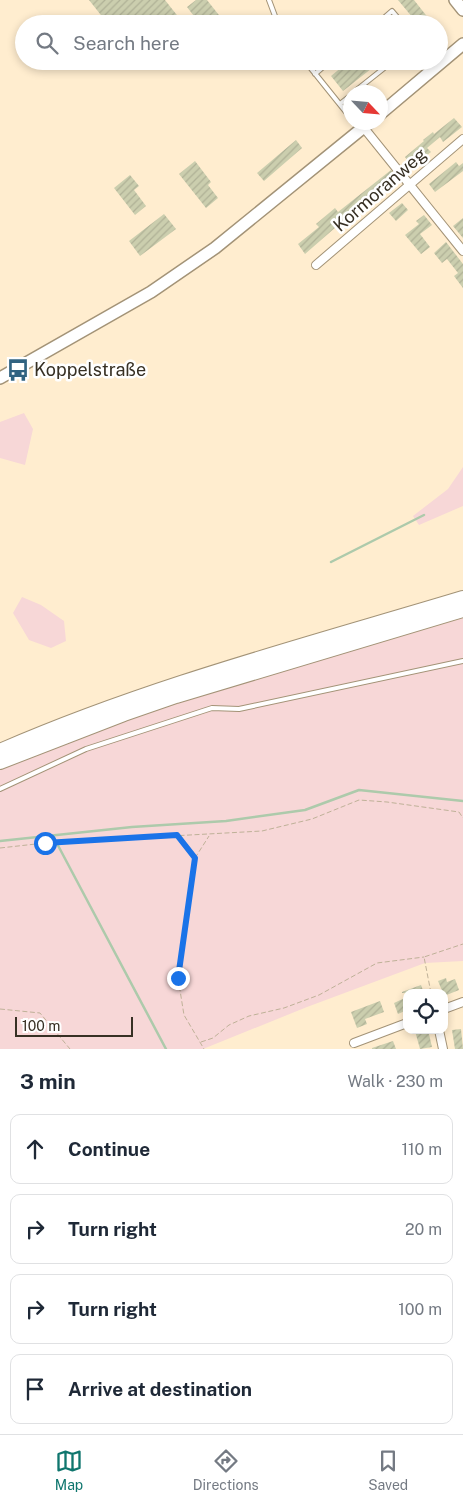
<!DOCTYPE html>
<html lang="en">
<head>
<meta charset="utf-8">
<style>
  :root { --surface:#fff; --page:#f2f2f3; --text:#1f2937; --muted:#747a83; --line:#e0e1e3; --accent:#0f766e }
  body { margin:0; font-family:"Public Sans",sans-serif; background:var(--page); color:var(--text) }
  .controls { position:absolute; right:15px; bottom:15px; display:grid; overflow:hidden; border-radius:10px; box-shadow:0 2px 8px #0003 }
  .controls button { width:45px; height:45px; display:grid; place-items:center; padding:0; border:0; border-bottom:1px solid var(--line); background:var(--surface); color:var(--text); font:25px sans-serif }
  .compass { position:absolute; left:343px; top:85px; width:45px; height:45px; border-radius:50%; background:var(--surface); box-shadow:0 2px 8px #0003; rotate:116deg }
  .scale { position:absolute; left:15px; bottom:12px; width:118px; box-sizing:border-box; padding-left:5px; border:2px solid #373024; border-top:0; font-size:14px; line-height:18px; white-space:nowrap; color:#373024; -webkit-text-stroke:4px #fff; paint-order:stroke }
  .stop { position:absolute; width:15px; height:15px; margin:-11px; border:4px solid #1a73e8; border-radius:50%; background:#fff }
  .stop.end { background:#1a73e8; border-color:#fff; box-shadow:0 1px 5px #0008 }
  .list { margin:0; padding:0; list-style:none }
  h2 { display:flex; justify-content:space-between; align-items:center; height:65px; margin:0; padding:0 20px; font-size:21px }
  h2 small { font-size:16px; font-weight:400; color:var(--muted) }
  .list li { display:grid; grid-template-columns:32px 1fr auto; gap:15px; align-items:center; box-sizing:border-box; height:70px; margin:0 10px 10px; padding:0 10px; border:1px solid var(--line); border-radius:10px }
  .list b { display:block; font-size:19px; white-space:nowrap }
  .list em { font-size:16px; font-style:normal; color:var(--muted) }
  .icon { flex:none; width:28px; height:28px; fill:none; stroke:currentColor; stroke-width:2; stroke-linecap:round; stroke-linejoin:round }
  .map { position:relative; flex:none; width:463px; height:1049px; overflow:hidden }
  .search { position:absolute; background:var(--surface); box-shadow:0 2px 8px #0003; left:15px; right:15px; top:15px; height:55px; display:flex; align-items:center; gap:12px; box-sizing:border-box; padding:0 18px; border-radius:28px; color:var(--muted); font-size:19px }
  .sheet { height:385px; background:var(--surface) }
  nav { display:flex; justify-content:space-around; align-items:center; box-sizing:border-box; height:70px; border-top:1px solid var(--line); background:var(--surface); font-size:14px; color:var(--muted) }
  nav a { display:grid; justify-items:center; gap:2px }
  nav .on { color:var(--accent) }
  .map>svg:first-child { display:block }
  .grass { fill:#f7d7d7 }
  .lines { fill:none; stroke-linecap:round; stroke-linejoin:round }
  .stream { stroke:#adcaab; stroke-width:2.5 }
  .building { fill:url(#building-hatch) }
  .lane-casing { stroke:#a39377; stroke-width:6 }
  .street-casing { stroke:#a39377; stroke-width:10 }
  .secondary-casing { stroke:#a39377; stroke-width:14 }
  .highway-casing { stroke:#a39377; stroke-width:16 }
  .path { stroke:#bfb198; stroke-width:1; stroke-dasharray:5 2.5; stroke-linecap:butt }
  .lane { stroke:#fff; stroke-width:4 }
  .street { stroke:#fff; stroke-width:8 }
  .secondary { stroke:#fff; stroke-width:11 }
  .highway { stroke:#fff; stroke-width:14 }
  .route { stroke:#1a73e8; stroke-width:6 }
  .labels { text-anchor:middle; stroke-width:5; stroke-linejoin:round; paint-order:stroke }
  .street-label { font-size:18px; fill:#373024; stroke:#fff }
  .poi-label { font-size:18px; fill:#373024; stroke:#fff; text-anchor:start }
</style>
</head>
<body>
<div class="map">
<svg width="463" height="1049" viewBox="0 0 463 1049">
  <defs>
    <pattern id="building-hatch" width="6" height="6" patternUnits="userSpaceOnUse" patternTransform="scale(1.25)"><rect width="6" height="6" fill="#cbceae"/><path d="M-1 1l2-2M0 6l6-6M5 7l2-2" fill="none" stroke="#afb196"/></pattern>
  </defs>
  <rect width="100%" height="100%" fill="#ffedcf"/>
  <path class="grass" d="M24,413L33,429L25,465L0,458V422Z
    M463,467V506L419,525L413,516L448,489Z
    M22,597L41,605L64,621L66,641L51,648L29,640L13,613Z
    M463,618V961L425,963L307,1007L203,1049H0V769L49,747L230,684L362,648Z"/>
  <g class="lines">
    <path class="stream" d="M331,562L424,515
      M53,836L166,1049
      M0,841L132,827L226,821L305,810L359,790L463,801"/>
  </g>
  <path class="building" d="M89,0H165L184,24H108Z
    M196,0H207L226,24H200L187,7Z
    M398,0H414L433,24H418Z
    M349,61H381L343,91L331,76Z
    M454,118L462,127L443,142L440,137L427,148L431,152L412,167L405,157L424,141L423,140L433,132L434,134Z
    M296,140L302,148L264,181L257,173Z
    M195,161L211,182L208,185L218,198L206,208L179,174Z
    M456,162L459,166L463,163V171L435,192L429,184Z
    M391,170L397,178L394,182L345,221L344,220L305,254L298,244L319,227L316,224L335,208L338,212Z
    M130,175L139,186L134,190L146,206L135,215L114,188Z
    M402,203L408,210L396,221L389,213Z
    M164,214L176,229L140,256L129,241Z
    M424,215L432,225L420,234L430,247L421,254L405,235L419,224L416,221Z
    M463,218V238L453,226Z
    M446,242L463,264V288L454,276L458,273L447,259L442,263L434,253Z
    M446,978L447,982L455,979L459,990L444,996V993H443L438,981Z
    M421,985L424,993H402V992Z
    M407,997V1010L398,1014L394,1003Z
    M380,1001L384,1012L365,1019L367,1024L357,1028L351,1012Z
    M461,1029L463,1049H455L452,1030Z
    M420,1030H428L432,1047L420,1049L415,1031Z
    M393,1041L396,1049H372V1048Z"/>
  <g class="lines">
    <defs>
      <path id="lane" d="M269,0L278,24
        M377,24L392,11L403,24
        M305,61L350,117
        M315,74L330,61
        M354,92L393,61
        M340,104L350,96
        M0,789L86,749L212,708L239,709L463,661"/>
      <path id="street" d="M364,128L463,251
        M316,265L463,139
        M444,1009L463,1002
        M439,1030L443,1049
        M354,1043L407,1023"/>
      <path id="secondary" d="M455,0L463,10
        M380,114L463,44
        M0,378L151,292L215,248L370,122"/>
      <path id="highway" d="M0,751C149,686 307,645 463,598
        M0,762L124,714L176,696L463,610"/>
    </defs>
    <use href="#lane" class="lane-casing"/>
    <use href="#street" class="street-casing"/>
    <use href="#secondary" class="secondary-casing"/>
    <use href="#highway" class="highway-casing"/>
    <path class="path" d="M178,836L195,858L178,978L184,1015L204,1049
      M0,848L45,843L262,831L312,819L359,800L387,802L459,812L463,818
      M195,858L209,836
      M431,993L424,957L463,944
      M0,1009L40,1013L70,1049
      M201,1042L213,1038L229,1025L249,1016L284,1008L319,995L377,963L424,957"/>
    <use href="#lane" class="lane"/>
    <use href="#street" class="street"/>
    <use href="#secondary" class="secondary"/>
    <use href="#highway" class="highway"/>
  </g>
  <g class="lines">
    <path class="route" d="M45,843L177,835L195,858L178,978"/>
  </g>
  <defs>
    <symbol id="bus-bare" viewBox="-9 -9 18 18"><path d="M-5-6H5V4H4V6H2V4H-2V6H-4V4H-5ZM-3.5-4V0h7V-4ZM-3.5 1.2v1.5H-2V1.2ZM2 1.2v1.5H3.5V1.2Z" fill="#316381" stroke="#fff" stroke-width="2.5" paint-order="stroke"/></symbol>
  </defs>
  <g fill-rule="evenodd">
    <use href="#bus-bare" x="2" y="354" width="32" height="32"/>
  </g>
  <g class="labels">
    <g class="street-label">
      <text transform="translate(380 190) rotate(-41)" y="6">Kormoranweg</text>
    </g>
    <g class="poi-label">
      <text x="34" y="376">Koppelstraße</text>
    </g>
  </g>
</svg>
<div class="controls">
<button><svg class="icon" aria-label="locate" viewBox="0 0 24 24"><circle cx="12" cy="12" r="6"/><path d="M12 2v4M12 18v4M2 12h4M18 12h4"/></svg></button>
</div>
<svg class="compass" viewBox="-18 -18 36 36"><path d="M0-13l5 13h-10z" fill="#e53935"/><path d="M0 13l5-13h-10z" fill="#747a83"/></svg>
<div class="scale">100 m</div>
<div class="stop" style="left:45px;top:843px"></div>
<div class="stop end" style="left:178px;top:978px"></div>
<div class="search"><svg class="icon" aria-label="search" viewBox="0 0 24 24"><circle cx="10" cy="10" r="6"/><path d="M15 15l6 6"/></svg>Search here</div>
</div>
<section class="sheet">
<h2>3 min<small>Walk · 230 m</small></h2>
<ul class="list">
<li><svg class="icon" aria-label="ahead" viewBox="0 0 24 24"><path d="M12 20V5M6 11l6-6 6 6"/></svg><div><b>Continue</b></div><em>110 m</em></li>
<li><svg class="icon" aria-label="right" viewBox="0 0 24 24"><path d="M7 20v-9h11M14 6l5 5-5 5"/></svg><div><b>Turn right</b></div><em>20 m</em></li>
<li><svg class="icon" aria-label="right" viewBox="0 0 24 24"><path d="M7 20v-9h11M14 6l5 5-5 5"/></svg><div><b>Turn right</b></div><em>100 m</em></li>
<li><svg class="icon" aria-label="arrive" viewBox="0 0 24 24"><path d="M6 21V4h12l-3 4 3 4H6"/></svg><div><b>Arrive at destination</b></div></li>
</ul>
</section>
<nav>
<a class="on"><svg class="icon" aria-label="map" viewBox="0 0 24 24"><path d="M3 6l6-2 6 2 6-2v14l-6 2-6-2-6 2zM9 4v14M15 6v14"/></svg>Map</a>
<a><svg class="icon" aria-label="directions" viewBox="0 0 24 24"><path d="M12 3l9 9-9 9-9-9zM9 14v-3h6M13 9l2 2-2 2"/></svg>Directions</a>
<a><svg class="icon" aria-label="saved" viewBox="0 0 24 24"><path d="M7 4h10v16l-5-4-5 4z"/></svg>Saved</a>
</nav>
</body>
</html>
